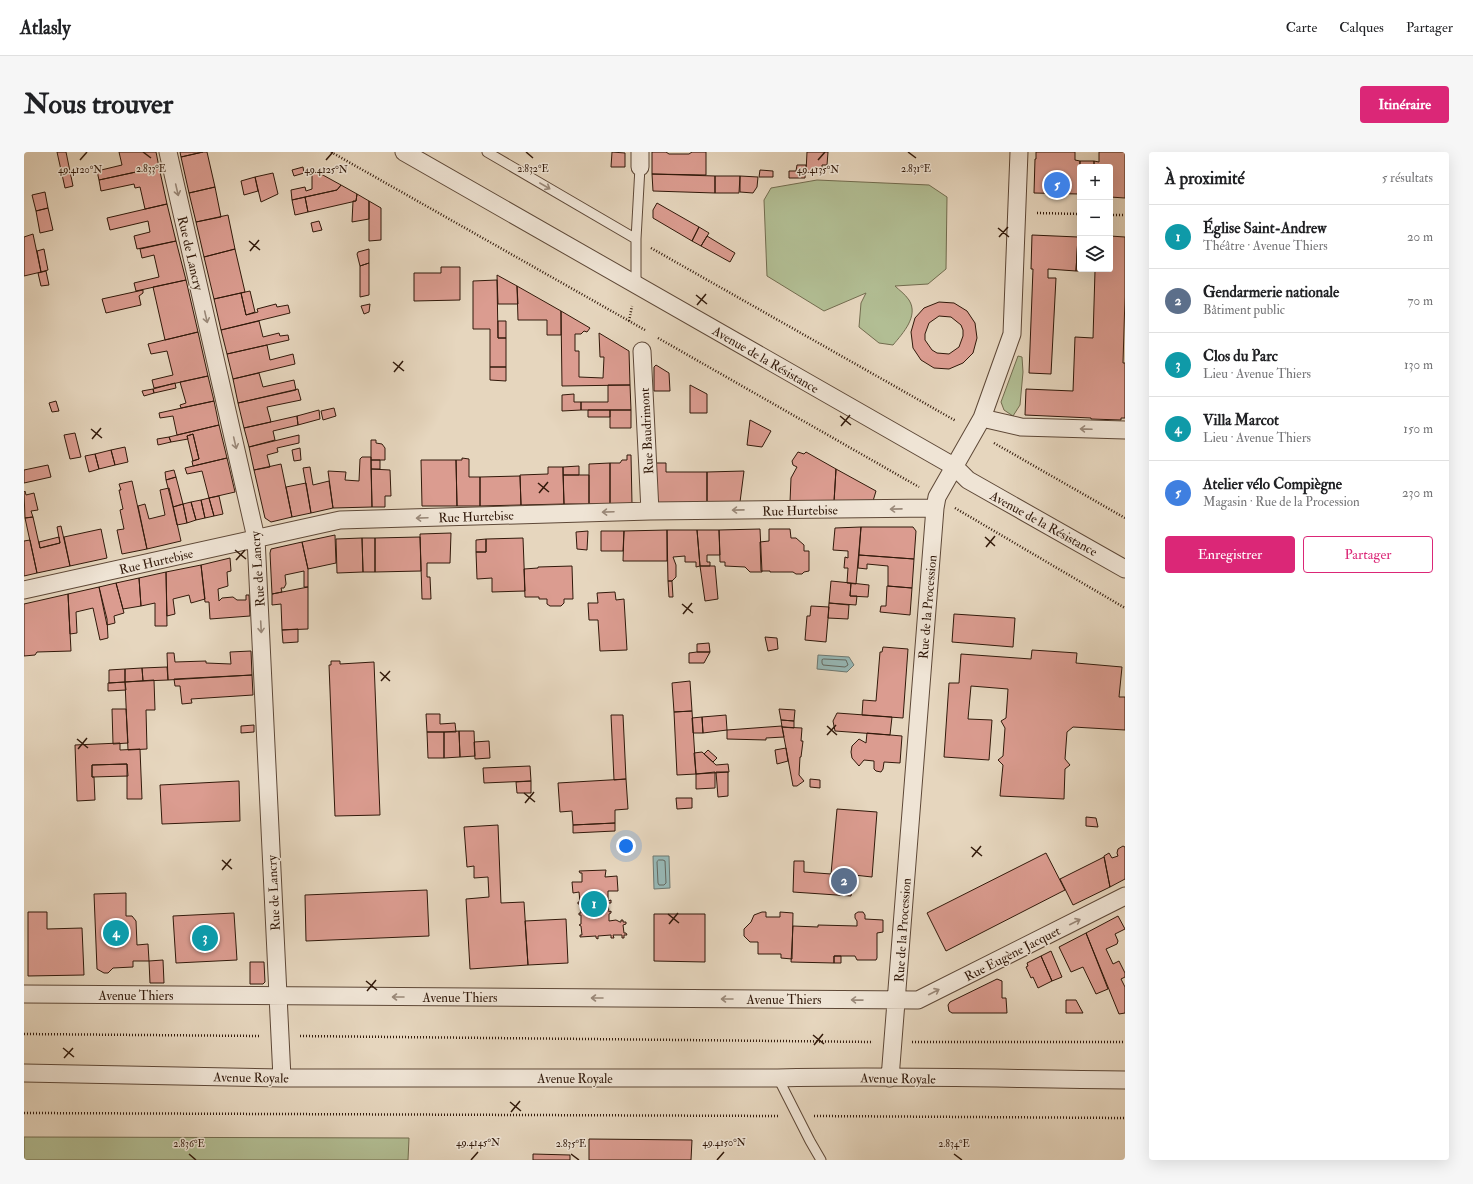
<!DOCTYPE html>
<html lang="fr">
<head>
<meta charset="utf-8">
<style>
  :root { --surface:#fff; --page:#f6f6f6; --text:#202124; --muted:#757577; --line:#e0e0e0; --accent:#db2777 }
  body { margin:0; font-family:"IM FELL Double Pica",serif; background:var(--page); color:var(--text) }
  .controls { position:absolute; right:12px; top:12px; display:grid; overflow:hidden; border-radius:4px; box-shadow:0 4px 16px #0002 }
  .controls button { width:36px; height:36px; display:grid; place-items:center; padding:0; border:0; border-bottom:1px solid var(--line); background:var(--surface); color:var(--text); font:20px sans-serif }
  .you { position:absolute; left:602px; top:694px; width:14px; height:14px; margin:-10px; border:3px solid #fff; border-radius:50%; background:#1a73e8; box-shadow:0 0 0 6px #1a73e833 }
  .badge { display:grid; place-items:center; width:26px; height:26px; border-radius:50%; background:var(--accent); color:#fff; font-size:13px; font-weight:700 }
  .pin { position:absolute; translate:-50% -50%; border:2px solid #fff; box-shadow:0 1px 4px #0006 }
  .list { margin:0; padding:0; list-style:none }
  h2 { display:flex; justify-content:space-between; align-items:center; height:52px; margin:0; padding:0 16px; font-size:17px }
  h2 small { font-size:13px; font-weight:400; color:var(--muted) }
  .list li { display:grid; grid-template-columns:26px 1fr auto; gap:12px; align-items:center; box-sizing:border-box; height:64px; padding:0 16px; border-top:1px solid var(--line) }
  .list b { display:block; font-size:15px; white-space:nowrap }
  .list p { margin:0; font-size:13px; white-space:nowrap; color:var(--muted) }
  .list em { font-size:13px; font-style:normal; color:var(--muted) }
  .actions { display:flex; gap:8px; padding:12px 16px }
  .actions a { flex:1; padding:9px 0; border:1px solid var(--accent); border-radius:4px; text-align:center; font-size:14px; color:var(--accent) }
  .actions .main { background:var(--accent); color:#fff }
  .icon { flex:none; width:22px; height:22px; fill:none; stroke:currentColor; stroke-width:2; stroke-linecap:round; stroke-linejoin:round }
  .map { position:relative; flex:none; width:1101px; height:1008px; overflow:hidden; border-radius:4px }
  header { display:flex; align-items:center; gap:24px; box-sizing:border-box; height:56px; padding:0 20px; background:var(--surface); border-bottom:1px solid var(--line) }
  header strong { font-size:19px }
  nav { display:flex; gap:22px; margin-inline-start:auto; font-size:14px }
  .intro { display:flex; align-items:center; justify-content:space-between; box-sizing:border-box; height:96px; padding:0 24px }
  h1 { margin:0; font-size:28px }
  .button { padding:10px 18px; border-radius:4px; background:var(--accent); color:#fff; font-size:14px; font-weight:700 }
  main { display:flex; gap:24px; padding:0 24px }
  aside { flex:1; background:var(--surface); border-radius:4px; box-shadow:0 4px 16px #0002 }
  .map>svg:first-child { display:block }
  .green { fill:#b2be94; stroke:#726c4f }
  .water { fill:#97b8b6; stroke:#6e7871 }
  .lines { fill:none; stroke-linecap:round; stroke-linejoin:round }
  .shore { stroke:#646860; stroke-width:1 }
  .building { fill:#db9c90; stroke:#31190a; fill-rule:evenodd }
  .lane-casing { stroke:#5e4837; stroke-width:11 }
  .street-casing { stroke:#5e4837; stroke-width:19 }
  .path { stroke:#31190a; stroke-width:2.5; stroke-dasharray:1 2; stroke-linecap:butt }
  .lane { stroke:#efe4d5; stroke-width:9 }
  .street { stroke:#efe4d5; stroke-width:17 }
  .oneway { stroke:#9a897a }
  .ticks { fill:none; stroke:#31190a; stroke-width:1.5 }
  .labels { text-anchor:middle; stroke-width:3; stroke-linejoin:round; paint-order:stroke }
  .street-label { font-size:13px; fill:#31190a; stroke:#efe4d5 }
  .ticks-label { font-size:10px; text-anchor:middle; fill:#31190a; stroke:#efe4d5; stroke-width:3; stroke-linejoin:round; paint-order:stroke }
</style>
</head>
<body>
<header>
<strong>Atlasly</strong>
<nav><a>Carte</a><a>Calques</a><a>Partager</a></nav>
</header>
<div class="intro"><h1>Nous trouver</h1><a class="button">Itinéraire</a></div>
<main>
<div class="map">
<svg width="1101" height="1008" viewBox="0 0 1101 1008">
  <rect width="100%" height="100%" fill="#e6d6be"/>
  <filter id="stains"><feTurbulence type="fractalNoise" baseFrequency=".005" numOctaves="4"/><feColorMatrix values="0 0 0 0 .2 0 0 0 0 .09 0 0 0 0 .02 0 0 0 .5 -.17"/></filter>
  <radialGradient id="worn" r=".72"><stop offset=".6" stop-color="#630" stop-opacity="0"/><stop offset="1" stop-color="#630" stop-opacity=".3"/></radialGradient>
  <path class="green" d="M793,28L905,33L923,45L922,117L904,132L871,134C875,138 881,142 885,148C895,164 879,181 869,193L855,191L835,175L837,151L842,141L800,159L743,124L740,48L747,36Z
    M994,204L998,205L999,220L996,253L989,264L980,258L977,250Z
    M0,985L385,986L384,1008H0Z"/>
  <path class="water" d="M794,503L825,505L830,513L823,520L793,517Z
    M629,704H645L646,736L630,737Z"/>
  <g class="lines">
    <path class="shore" d="M800,507L822,508L824,513L821,515L799,513L798,511V508Z
      M635,708H639L641,709L642,731L640,733H635L634,731L633,710Z"/>
  </g>
  <path class="building" d="M33,0H42L49,34L41,36Z
    M95,0H132L135,15L75,28L73,19L98,13Z
    M156,0H179L157,5Z
    M179,0H183L191,35L165,41L157,5Z
    M588,0L601,1V15H587Z
    M628,0H642L645,2H665L668,0H682V23L628,22Z
    M783,0H804L803,13H798V21L782,20Z
    M1012,0H1051V8L1056,9L1055,42L1010,41L1011,7H1012Z
    M1075,0H1101V46L1086,45V15H1070V9L1075,10Z
    M1056,9H1070V15H1056V42H1055Z
    M773,13H782L781,26H765V19H772Z
    M135,15L143,52L121,57L116,35L111,36L110,32L77,39L75,28Z
    M279,15L280,21L270,24L268,18Z
    M288,17L317,33L313,38L268,48L267,38L281,35L282,39L288,37Z
    M736,18L749,19V25H735Z
    M249,21L254,42L237,50L231,25Z
    M628,22L691,24V41L629,39Z
    M691,24H716L715,41H691Z
    M716,24L734,25L733,35L729,41L716,40Z
    M231,25L234,39L220,43L217,29Z
    M317,33L333,42L332,49L284,60L281,45L313,38Z
    M191,35L197,65L172,70L165,41Z
    M21,40L24,56L12,59L8,43Z
    M333,42L345,49V67L328,70L329,49H332Z
    M281,45L284,60L271,63L268,48Z
    M345,49L357,56V88L345,89Z
    M633,51L675,75L668,89L629,66V58Z
    M143,52L152,89L113,97L110,84L126,80L124,69L86,78L83,66Z
    M24,56L29,78L16,81L12,59Z
    M204,63L211,97L180,105L172,70Z
    M295,69L298,78L289,80L287,71Z
    M675,75L685,81L677,94L668,89Z
    M9,82L17,120L0,124V85Z
    M1008,83L1054,85L1052,119L1024,117V126H1032L1027,222L1005,221L1009,117H1007Z
    M683,84L711,101L706,110L677,94Z
    M1086,84L1101,85V145L1099,211H1101V266H1097V268L1067,267V266L1001,263L1002,237L1049,239L1051,185L1069,186L1071,119H1066V117H1086Z
    M1054,85H1056V117H1066V119H1052Z
    M152,89L162,128L112,139L110,131L135,125L130,103L118,106L116,97Z
    M20,97L24,118L17,120L13,99Z
    M211,97L221,140L190,147L180,105Z
    M345,97V111L336,114L333,102L334,100Z
    M345,111V143L336,145V114Z
    M417,115H436V148L390,149V121H417Z
    M22,119L25,133L17,134L14,121Z
    M473,123L493,134L494,152H474Z
    M162,128L174,180L141,188L129,135Z
    M473,128L474,186H482V215H466V177H449V129Z
    M493,134L537,159V183H523V168H494Z
    M119,138V141L115,144L117,153L82,161L78,147Z
    M226,139L231,160L222,163L217,141Z
    M217,141L222,163L234,160L233,157L252,152L253,155L264,153L266,161L197,178L190,147Z
    M915,150L930,151L943,159L951,171L953,186L949,201L939,211L925,217L910,216L897,208L889,196L887,180L891,166L900,156ZM915,164L927,165L937,173L939,178V184L935,195L925,202L913,201L908,198L901,188V182L905,171Z
    M346,152L345,160L340,162L337,154Z
    M537,159L566,176L563,180L560,179L557,182H551V199H555V225L579,226L580,205H576L575,181L605,199L606,233L538,234Z
    M235,169L239,185L255,181L256,184L264,183L265,188L203,202L197,178Z
    M474,169H482V186H474Z
    M174,180L184,224L130,236L128,228L149,223L143,199L127,202L124,192Z
    M243,193L246,208L269,202L271,212L209,227L203,202Z
    M632,213L645,221L646,239H630V215Z
    M466,215H482V229L466,228Z
    M235,221L239,235L270,228L272,238L214,251L209,227Z
    M184,224L190,249L157,256L156,253L162,251L156,230Z
    M151,231L152,236L130,241L129,237Z
    M584,233H606L607,258H557V250H584Z
    M666,233L683,242V261H666Z
    M129,237L130,241L120,244L118,239Z
    M274,237L277,248L243,255L247,270L220,276L214,251Z
    M550,242V250H557V258L538,259V243Z
    M32,249L35,259L28,260L25,251Z
    M190,249L195,273L153,283L149,264L136,266L135,261Z
    M310,256L312,264L299,268L297,259Z
    M295,258L296,267L274,273L273,264Z
    M564,258H586V265H564Z
    M586,258H607V276H586Z
    M273,264L274,273L249,279L251,288L225,295L220,276Z
    M726,268L747,279L738,295L723,293Z
    M195,273L203,306L169,314L168,309L175,307L169,282L163,284L164,287L147,290L145,285Z
    M51,281L57,305L46,307L40,283Z
    M169,282L175,307L169,309L163,284Z
    M275,283V291L253,296L254,300L243,303L246,315L230,318L225,295Z
    M145,285L147,290L134,293L133,287Z
    M347,288H352V291L358,292L361,296V308H347Z
    M101,295L104,310L91,313L87,298Z
    M276,296L277,308L270,309L268,298Z
    M87,298L91,313L75,317L71,302Z
    M774,300L780,302L782,300L812,317L810,350H766L767,326L773,315L769,313L768,309Z
    M71,302L75,317L65,320L61,304Z
    M603,303H607L608,352H586V311H596L598,308H603Z
    M338,305H347L348,355L309,356L304,319L322,320L321,328L335,329L336,307Z
    M203,306L211,340L185,346L178,319L163,322L161,316Z
    M438,306L445,307V325H456V354H433L432,308H438Z
    M347,308H356V317H347Z
    M397,308H432L433,354H398Z
    M586,311V352H565V312Z
    M632,311H642V320H683V350L632,351Z
    M257,312L268,365L247,370L241,366L230,318Z
    M24,313L27,325L0,331V318Z
    M555,314V323H539V315Z
    M286,315L289,333L305,329L309,356L287,361L279,316Z
    M524,315H539L540,352L497,353L496,323L524,322Z
    M347,317L366,318L367,344H361V355H348Z
    M812,317L852,339L849,349L810,350Z
    M150,318L152,325L142,328L141,320Z
    M720,319L716,350H683V320Z
    M539,323H565V352H540Z
    M496,324L497,353L456,354V325Z
    M152,325L159,352L149,355L142,328Z
    M108,329L123,397L98,402L93,378L100,377L96,358L99,357L95,338H97L95,332Z
    M282,331L287,361L268,365L262,335Z
    M145,336L157,389L123,397L114,354L121,352L125,367L141,363L136,338Z
    M1,339L2,343L10,341L14,358L7,359L9,365L1,366L0,340Z
    M195,344L199,362L190,364L185,346Z
    M185,346L190,364L181,366L177,348Z
    M177,348L181,366L172,368L167,350Z
    M167,350L172,368L163,371L159,352Z
    M159,352L163,371L153,373L149,355Z
    M9,365L16,396L36,391L33,375L37,374L46,414L13,421L1,366Z
    M837,375L832,432L823,431L824,416H820L821,405L824,406V399L809,398L811,376Z
    M837,375H889L892,379L890,407L835,403Z
    M77,377L83,406L46,414L40,385Z
    M736,377L738,420H726L721,415L701,414V410H696L695,378Z
    M745,377H766L767,386H772L780,393V399H785V419L780,420L778,422H772L769,420H746V419H737L736,390L745,389Z
    M643,378H673L676,414L672,415V410H661V404L649,405L652,413V425L648,429H644Z
    M643,378V409H599L600,379Z
    M673,378H695L696,403H683V410H686V414H676Z
    M564,379L563,398L553,397L552,380Z
    M577,379H600L599,399H577Z
    M427,381L426,411H403V425H406L407,447H398L396,382Z
    M311,383L312,411L284,417L278,390Z
    M35,385L36,391L16,396L15,390Z
    M396,385L397,419L351,420V386Z
    M338,386H351V420H339Z
    M338,386L339,420L313,421L312,387Z
    M499,386L501,439L468,440V426L453,427L452,400H462V387Z
    M462,387V400H452V388Z
    M6,388L13,421L0,424V389Z
    M278,390L284,417V435H280V419L261,423L262,432L260,436H257L258,440L248,442L246,401L247,397Z
    M835,403L890,407L888,436L864,434V414L843,412V417L834,416Z
    M206,406L207,419L203,420L204,434L194,437L195,449L198,446L209,445L213,448H222V443H225L226,464L186,467L185,450H181L177,413Z
    M177,413L181,447L167,451L165,443L149,447L151,462L143,464L142,420Z
    M548,414L549,447H540V451L537,454H526L523,452V447H515V445H501L500,417L514,416V415Z
    M676,414H691L694,447L681,449Z
    M142,420L143,474H131V451L117,454L115,426Z
    M115,426L117,454L99,457L92,431Z
    M644,429H648L649,445H645Z
    M807,429L827,431L826,444H833L832,453L805,451Z
    M92,431L100,461L90,464L91,471L83,473L75,435Z
    M827,431L845,433L844,445L826,444Z
    M863,434L888,436L886,463L856,460L857,454H862Z
    M75,435L83,467L84,486L76,488L69,456L52,460L53,481L46,482L44,442Z
    M284,435V477L258,478L257,452L248,453V442Z
    M591,440L592,448L600,447L603,498L576,499L574,468H565L564,451H574L573,441Z
    M44,442L47,499L13,500L11,503L0,504V452Z
    M805,451L825,453L824,467L804,466Z
    M787,454L805,455L802,490L781,488L783,464H786Z
    M930,462L991,466L989,495L928,490Z
    M274,477V490L259,491L258,478Z
    M741,485L753,486L754,497L744,499Z
    M685,491L686,500H673V492Z
    M859,495L884,497L879,566L838,563L839,548L852,549L856,500H858Z
    M1008,498L1053,501L1052,511L1098,515L1095,545H1101V578L1049,575L1043,580L1041,607L1046,613L1041,617L1040,647L976,644L979,613L974,608L979,604L981,576L977,569L982,566L984,537L947,534L944,567L968,568L965,608L920,605L925,531H935L937,502L1007,507Z
    M227,499L228,523L144,528L143,501H150L151,510L182,509V511L207,512L206,500Z
    M673,500H686L680,511H665V501Z
    M307,509H316V512L350,510L356,663L311,664L305,513H307Z
    M143,515L144,528L119,529L118,516Z
    M118,516L119,529L101,530V517Z
    M101,517V530L85,531V518Z
    M228,523L229,543L167,547L168,551L158,552L156,534H151L150,527Z
    M130,528L131,558H122L123,597L104,598L101,530Z
    M666,529L668,559L650,560L648,531Z
    M101,530L102,538L84,539V531Z
    M88,557H102L104,591L89,592Z
    M755,557L771,558L770,569L757,568Z
    M668,559L672,622L653,623L650,560Z
    M813,561L868,565L866,583L811,579L809,569Z
    M402,562H416V572L431,571L432,580H403Z
    M587,563H599L602,627L590,628Z
    M702,563L703,578L679,581L678,565Z
    M678,565L679,581H669L668,566Z
    M757,568L770,569V576L758,575Z
    M230,573V580L217,581V574Z
    M758,574L760,585L742,586V588L703,587V578Z
    M758,575L778,576L777,589H779L777,605H776L775,623L780,629L773,634H769Z
    M435,579H450L451,604L436,605Z
    M435,579L436,605L420,606V580Z
    M403,580H420V606H404Z
    M843,581L878,584L876,611L860,610L859,617L857,620L852,619L850,617V609L840,608L835,614L828,606L827,600L828,594L835,587L842,591Z
    M465,589L466,606L451,607L450,590Z
    M96,591V598L116,597L118,647H103V612L68,613V625H70L71,648L53,649L51,593Z
    M762,596L764,609L753,612L751,598Z
    M684,598L693,606L689,610L680,602Z
    M678,600L692,613L704,612L705,620L672,622L670,601Z
    M103,612L104,624L68,625V613Z
    M506,614L507,629L460,631L459,616Z
    M691,620V636L672,637V622Z
    M692,620H704V644L694,645Z
    M602,627L604,657L591,658V671L549,673L548,659L536,660L534,631Z
    M786,627L796,628V636L786,635Z
    M215,629L216,669L138,672L136,633Z
    M507,629V641H493L492,630Z
    M652,646H668V656L653,657Z
    M813,657L853,660L848,725L830,723L827,744L769,740L770,709H780V720L807,722Z
    M1062,665L1072,666L1074,675L1062,674Z
    M591,671V679L549,681V673Z
    M474,673L477,751L500,750L504,813L446,817L442,747L465,745L464,725L450,726V714L443,715L440,675Z
    M1099,694L1101,695V727L1086,735L1080,704L1085,701L1088,706L1094,704L1093,701L1094,697Z
    M1022,701L1041,738L922,799L903,761Z
    M1080,705L1086,735L1049,753L1036,727Z
    M582,718L581,725L593,724L594,739H584V749L587,748V751H584L585,760L587,759V761L585,762V769L592,768L596,770H597V768H599V770H602V772L599,773L600,781H602L603,783H600V786H598V783H589L590,786H587V783L574,784V787L572,786V784L556,785V783H558L557,774L555,773L557,772V763H555V761H557L556,752H554V750H556L555,740L549,741L548,730H558V721H556L555,719Z
    M403,738L405,784L282,789L281,743Z
    M102,741V764H108L112,769L113,793L124,792L125,809H109V815L89,816L84,821H80L73,817L70,742Z
    M4,760H23V777L58,776L60,823L4,824Z
    M738,760H742V765H756V760L769,761L768,807L757,806V802H734V790H726L720,784V777L727,770L730,763Z
    M834,760H839L841,763V767L859,768V780L853,781V806L852,808H833L831,804H810V811L767,810L769,774L794,775V773L833,774V769L831,766V762Z
    M210,761L213,808L152,811L149,764Z
    M630,762H681V810L630,809Z
    M1094,764L1101,777L1091,782L1094,789L1093,792L1082,797L1089,812L1095,809L1101,821V825L1097,827L1101,835V861L1095,862L1062,781Z
    M542,767L544,811L504,813L501,769Z
    M1062,781L1084,837L1072,842L1059,815L1047,820L1035,795Z
    M1027,799L1038,825L1028,829L1017,804Z
    M810,804H817V811H810Z
    M1017,804L1028,829L1014,836L1009,825L1007,826L1002,815L1004,814L1003,811Z
    M139,808L140,831H126L125,809Z
    M226,810H240L241,830L239,832H226Z
    M973,827L978,829V846H982L983,861H928L925,859L924,853L926,850Z
    M1042,848H1052L1059,861H1042Z
    M565,987L668,988L667,1008H565Z
    M509,1002L546,1003V1008H509Z"/>
  <g class="lines">
    <defs>
      <path id="lane" d="M463,0L612,87
        M612,133V87L616,15
        M754,926L786,989L797,1008"/>
      <path id="street" d="M144,0L232,386L258,926
        M380,0L931,315L944,328L1101,417
        M616,15V0
        M618,199L626,359
        M958,266L997,275L1101,278
        M0,438L316,368L626,359L911,356
        M0,842L894,848L1101,744
        M0,921L258,926H754C870,923 985,927 1101,928
        M866,926L911,356L913,345L958,266L988,182L995,0"/>
    </defs>
    <use href="#lane" class="lane-casing"/>
    <use href="#street" class="street-casing"/>
    <path class="path" d="M307,0L621,178
      M1013,61L1056,62
      M1086,63H1101
      M627,96L932,269
      M605,169L608,154
      M634,186L895,335
      M970,291L1101,366
      M931,356L1101,456
      M0,882L237,884
      M276,884L849,890
      M888,890H1101
      M0,961L755,964
      M790,964L1101,966"/>
    <use href="#lane" class="lane"/>
    <use href="#street" class="street"/>
  </g>
  <defs><path id="oneway-shaft" d="M-6 0H5M1.5-3L5.5 0L1.5 3" fill="none" stroke-width="1.6" stroke-linecap="round" stroke-linejoin="round"/></defs>
  <g class="oneway">
    <use href="#oneway-shaft" transform="translate(521 34) rotate(30)"/>
    <use href="#oneway-shaft" transform="translate(153 38) rotate(77)"/>
    <use href="#oneway-shaft" transform="translate(182 165) rotate(77)"/>
    <use href="#oneway-shaft" transform="translate(1062 277) rotate(-178)"/>
    <use href="#oneway-shaft" transform="translate(211 291) rotate(77)"/>
    <use href="#oneway-shaft" transform="translate(872 357) rotate(179)"/>
    <use href="#oneway-shaft" transform="translate(714 358) rotate(179)"/>
    <use href="#oneway-shaft" transform="translate(584 360) rotate(178)"/>
    <use href="#oneway-shaft" transform="translate(398 366) rotate(178)"/>
    <use href="#oneway-shaft" transform="translate(237 475) rotate(87)"/>
    <use href="#oneway-shaft" transform="translate(1051 770) rotate(-27)"/>
    <use href="#oneway-shaft" transform="translate(910 840) rotate(-27)"/>
    <use href="#oneway-shaft" transform="translate(374 845) rotate(-180)"/>
    <use href="#oneway-shaft" transform="translate(573 846) rotate(-180)"/>
    <use href="#oneway-shaft" transform="translate(703 847) rotate(-180)"/>
    <use href="#oneway-shaft" transform="translate(833 848) rotate(-179)"/>
  </g>
  <path class="ticks" d="M119,0L127,6M502,0L509,6M884,0L892,6M56,8L63,0M302,8L309,0M794,8L801,0M974,76L985,85M975,85L984,75M225,89L236,98M226,99L235,88M672,143L683,152M673,153L682,142M369,210L380,219M370,220L379,209M816,264L827,273M817,274L826,263M67,277L78,286M68,287L77,276M514,331L525,340M515,341L524,330M961,385L971,394M962,395L971,384M211,398L222,407M212,408L221,398M658,452L669,461M659,462L668,451M356,520L366,529M357,529L366,519M803,574L813,583M803,583L812,573M53,587L64,596M54,597L63,586M500,641L511,650M501,651L510,640M947,695L958,704M948,705L957,694M198,708L208,717M198,718L207,707M644,762L655,771M645,772L654,761M342,829L353,838M343,839L352,828M789,883L800,892M790,893L799,882M39,896L50,905M40,906L49,896M486,950L497,959M487,960L496,949M165,1002L172,1008M547,1002L555,1008M930,1002L938,1008M447,1008L454,1000M693,1008L700,1000"/>
  <g class="labels">
    <g class="street-label">
      <text transform="translate(167 101) rotate(77)" y="5">Rue de Lancry</text>
      <text transform="translate(742 207) rotate(30)" y="5">Avenue de la Résistance</text>
      <text transform="translate(622 279) rotate(-93)" y="5">Rue Baudrimont</text>
      <text transform="translate(776 358) rotate(-1)" y="5">Rue Hurtebise</text>
      <text transform="translate(452 364) rotate(-2)" y="5">Rue Hurtebise</text>
      <text transform="translate(1020 371) rotate(29)" y="5">Avenue de la Résistance</text>
      <text transform="translate(132 409) rotate(-13)" y="5">Rue Hurtebise</text>
      <text transform="translate(233 417) rotate(-94)" y="5">Rue de Lancry</text>
      <text transform="translate(903 455) rotate(-85)" y="5">Rue de la Procession</text>
      <text transform="translate(249 741) rotate(-93)" y="5">Rue de Lancry</text>
      <text transform="translate(878 778) rotate(-86)" y="5">Rue de la Procession</text>
      <text transform="translate(988 801) rotate(-27)" y="5">Rue Eugène Jacquet</text>
      <text x="112" y="848">Avenue Thiers</text>
      <text x="436" y="850">Avenue Thiers</text>
      <text x="760" y="852">Avenue Thiers</text>
      <text transform="translate(227 925) rotate(1)" y="5">Avenue Royale</text>
      <text x="551" y="931">Avenue Royale</text>
      <text transform="translate(874 926) rotate(1)" y="5">Avenue Royale</text>
    </g>
  </g>
  <g class="ticks-label">
    <text x="127" y="20">2.833°E</text>
    <text x="509" y="20">2.832°E</text>
    <text x="892" y="20">2.831°E</text>
    <text x="56" y="21">49.4120°N</text>
    <text x="302" y="21">49.4125°N</text>
    <text x="794" y="21">49.4135°N</text>
    <text x="454" y="994">49.4145°N</text>
    <text x="700" y="994">49.4150°N</text>
    <text x="165" y="995">2.836°E</text>
    <text x="547" y="995">2.835°E</text>
    <text x="930" y="995">2.834°E</text>
  </g>
  <rect width="100%" height="100%" filter="url(#stains)"/>
  <rect width="100%" height="100%" fill="url(#worn)"/>
</svg>
<div class="controls">
<button>+</button>
<button>−</button>
<button><svg class="icon" aria-label="layers" viewBox="0 0 24 24"><path d="M12 4l9 5-9 5-9-5zM3 14l9 5 9-5"/></svg></button>
</div>
<div class="you"></div>
<div class="pin badge" style="left:570px;top:752px;background:#0f9aa8">1</div>
<div class="pin badge" style="left:820px;top:729px;background:#5c6f8a">2</div>
<div class="pin badge" style="left:181px;top:786px;background:#0f9aa8">3</div>
<div class="pin badge" style="left:92px;top:781px;background:#0f9aa8">4</div>
<div class="pin badge" style="left:1033px;top:33px;background:#3f7fe0">5</div>
</div>
<aside>
<h2>À proximité<small>5 résultats</small></h2>
<ul class="list">
<li><span class="badge" style="background:#0f9aa8">1</span><div><b>Église Saint-Andrew</b><p>Théâtre · Avenue Thiers</p></div><em>20 m</em></li>
<li><span class="badge" style="background:#5c6f8a">2</span><div><b>Gendarmerie nationale</b><p>Bâtiment public</p></div><em>70 m</em></li>
<li><span class="badge" style="background:#0f9aa8">3</span><div><b>Clos du Parc</b><p>Lieu · Avenue Thiers</p></div><em>130 m</em></li>
<li><span class="badge" style="background:#0f9aa8">4</span><div><b>Villa Marcot</b><p>Lieu · Avenue Thiers</p></div><em>150 m</em></li>
<li><span class="badge" style="background:#3f7fe0">5</span><div><b>Atelier vélo Compiègne</b><p>Magasin · Rue de la Procession</p></div><em>230 m</em></li>
</ul>
<div class="actions"><a class="main">Enregistrer</a><a>Partager</a></div>
</aside>
</main>
</body>
</html>
